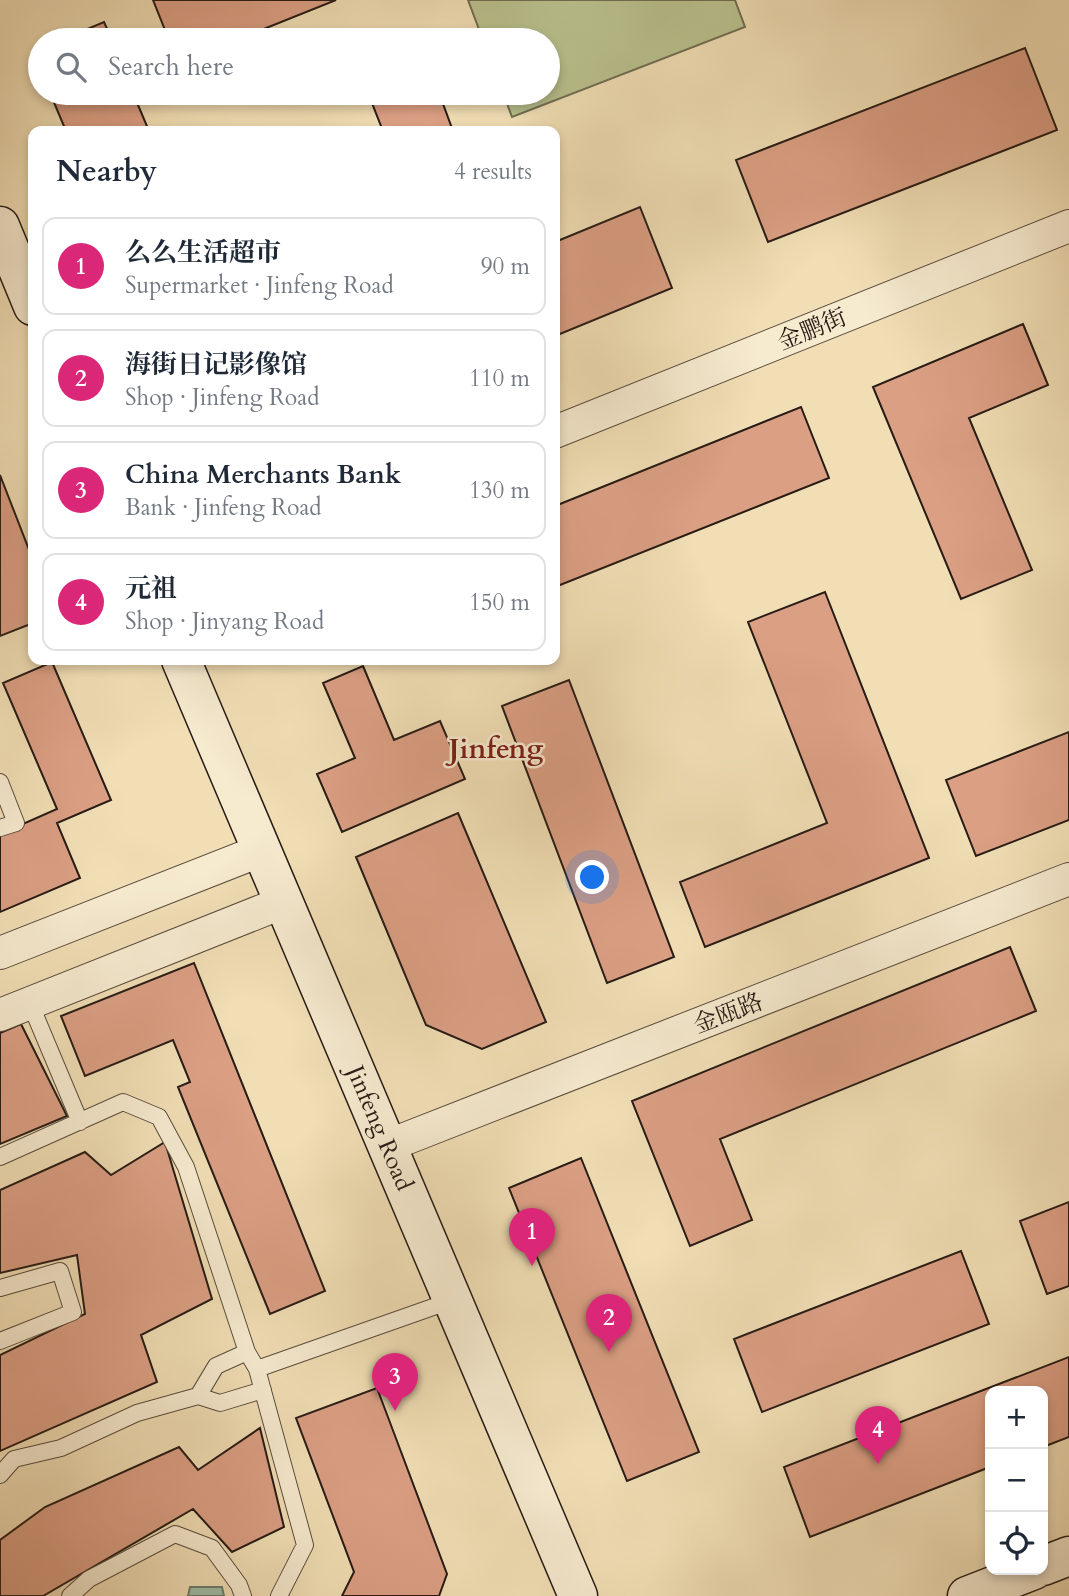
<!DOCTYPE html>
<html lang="en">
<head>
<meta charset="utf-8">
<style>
  :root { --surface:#fff; --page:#f2f2f3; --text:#1f2937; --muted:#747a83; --line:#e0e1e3; --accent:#db2777 }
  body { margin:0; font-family:Cardo,"Noto Serif SC",serif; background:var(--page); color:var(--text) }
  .controls { position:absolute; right:21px; bottom:21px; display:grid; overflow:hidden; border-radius:14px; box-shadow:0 4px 10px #0003 }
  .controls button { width:63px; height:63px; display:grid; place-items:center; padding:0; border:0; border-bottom:2px solid var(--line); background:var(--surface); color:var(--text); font:35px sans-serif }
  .you { position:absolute; left:593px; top:878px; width:24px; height:24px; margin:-18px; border:5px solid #fff; border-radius:50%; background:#1a73e8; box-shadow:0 0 0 10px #1a73e833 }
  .badge { display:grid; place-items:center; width:46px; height:46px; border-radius:50%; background:var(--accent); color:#fff; font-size:23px; font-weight:700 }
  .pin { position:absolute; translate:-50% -58px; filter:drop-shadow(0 2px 4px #0008) }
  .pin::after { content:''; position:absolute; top:37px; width:24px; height:21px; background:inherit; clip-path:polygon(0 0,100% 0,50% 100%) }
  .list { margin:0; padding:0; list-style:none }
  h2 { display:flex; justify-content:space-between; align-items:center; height:91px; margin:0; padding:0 28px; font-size:30px }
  h2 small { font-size:23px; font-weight:400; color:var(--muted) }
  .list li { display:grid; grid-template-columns:46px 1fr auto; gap:21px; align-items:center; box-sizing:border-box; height:98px; margin:0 14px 14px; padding:0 14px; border:2px solid var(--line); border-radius:14px }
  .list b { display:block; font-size:26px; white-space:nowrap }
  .list p { margin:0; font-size:23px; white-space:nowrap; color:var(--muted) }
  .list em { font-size:23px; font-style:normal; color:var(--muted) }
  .icon { flex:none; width:38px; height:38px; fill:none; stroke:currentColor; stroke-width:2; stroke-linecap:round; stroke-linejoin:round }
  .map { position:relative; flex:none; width:1069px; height:1596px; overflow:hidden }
  .search { position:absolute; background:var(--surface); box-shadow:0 4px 10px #0003; left:28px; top:28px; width:532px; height:77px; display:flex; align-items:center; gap:18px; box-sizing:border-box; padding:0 24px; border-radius:38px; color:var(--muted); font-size:26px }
  .panel { position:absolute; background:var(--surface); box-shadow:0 4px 10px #0003; left:28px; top:126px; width:532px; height:539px; border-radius:14px }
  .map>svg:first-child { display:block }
  .green { fill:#b9c18e; stroke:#706e52; stroke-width:2 }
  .water { fill:#9cbda8; stroke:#6d7c6d; stroke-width:2 }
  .building { fill:#db9f84; stroke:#261b15; stroke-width:2 }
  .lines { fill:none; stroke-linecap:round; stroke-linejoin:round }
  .lane-casing { stroke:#594c3d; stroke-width:18 }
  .street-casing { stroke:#594c3d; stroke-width:34 }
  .secondary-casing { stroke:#261b15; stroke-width:41 }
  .lane { stroke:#f6eacf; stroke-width:16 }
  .street { stroke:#f6eacf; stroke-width:32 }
  .secondary { stroke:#f6eacf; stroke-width:38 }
  .labels { text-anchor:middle; stroke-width:5; stroke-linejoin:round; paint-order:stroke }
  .street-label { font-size:24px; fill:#261b15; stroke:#f6eacf }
  .quarter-label { font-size:28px; font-weight:bold; fill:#7a1f14; stroke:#f6eacf }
</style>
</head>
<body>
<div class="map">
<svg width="1069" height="1596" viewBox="0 0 1069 1596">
  <rect width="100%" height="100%" fill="#f1deb5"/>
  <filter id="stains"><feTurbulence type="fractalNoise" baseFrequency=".00286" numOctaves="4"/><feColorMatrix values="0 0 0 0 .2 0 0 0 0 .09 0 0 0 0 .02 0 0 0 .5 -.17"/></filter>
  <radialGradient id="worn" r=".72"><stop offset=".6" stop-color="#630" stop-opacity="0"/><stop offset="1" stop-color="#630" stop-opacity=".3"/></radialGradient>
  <path class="green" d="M468,0H735L745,27L512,117L503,93H548V40H483Z"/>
  <path class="water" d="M190,1587H222L224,1596H188Z"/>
  <path class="building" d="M153,0H336L236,40H169Z
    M104,22L112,40H61Z
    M1025,48L1057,130L768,242L736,160Z
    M40,49V68L33,52Z
    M50,93H133L149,131H66Z
    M368,93H439L453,131H383Z
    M640,207L672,288L555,336V242Z
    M1023,324L1048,385L969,418L1032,570L961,599L873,387Z
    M801,407L829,478L555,587V506Z
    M0,475L33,560V623L0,636Z
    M825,592L929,858L705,947L680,882L827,823L748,622Z
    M52,662L111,800L57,823L80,878L0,912V834L57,809L3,683Z
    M363,666L394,740L440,721L465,779L342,832L317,774L355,758L323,683Z
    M569,680L674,957L607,983L502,706Z
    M1069,732V820L976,856L946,780Z
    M458,813L546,1022L482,1049L426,1025L356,857Z
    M1010,947L1036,1011L720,1139L752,1220L690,1246L632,1101Z
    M194,963L325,1291L270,1314L178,1087L190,1082L173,1040L85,1076L61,1016Z
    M21,1024L67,1116L0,1144V1033Z
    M165,1142L212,1299L141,1335L157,1382L0,1451V1355L85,1314L77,1255L0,1273V1190L85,1152L111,1175Z
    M581,1158L699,1452L627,1481L509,1188Z
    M1069,1202V1286L1047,1294L1020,1221Z
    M961,1251L989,1324L762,1412L734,1339Z
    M1069,1357V1437L1043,1447V1391H990V1467L810,1537L784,1467Z
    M377,1388L447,1574L439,1596H342L354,1572L296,1418Z
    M260,1428L284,1527L232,1552L193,1509L43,1596H0V1540L45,1507L179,1447L198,1470Z"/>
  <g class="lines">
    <defs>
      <path id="lane" d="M0,782L16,823L0,828
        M30,1003L80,1122
        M0,1157L123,1102L159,1117L186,1167L247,1352L257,1369L305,1545L279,1596
        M0,1288L60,1271L73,1312L0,1341
        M257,1369L453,1300
        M198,1396L216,1366L247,1352
        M0,1475L14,1459L61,1448L137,1413L198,1396L220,1403L263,1390
        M70,1596L89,1579L175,1534L212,1548L239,1585L243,1596"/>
      <path id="street" d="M555,432L1069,226
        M0,953L262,850
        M0,1015L284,902
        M387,1146L1069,879"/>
      <path id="secondary" d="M0,226L33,306
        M181,660L578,1596
        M1043,1566L1069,1556
        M967,1596L1034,1570"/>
    </defs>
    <use href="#lane" class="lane-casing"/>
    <use href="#street" class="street-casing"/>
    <use href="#secondary" class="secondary-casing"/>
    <use href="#lane" class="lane"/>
    <use href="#street" class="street"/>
    <use href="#secondary" class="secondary"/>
  </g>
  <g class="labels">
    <g class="street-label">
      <text transform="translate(812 329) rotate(-22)" y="8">金鹏街</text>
      <text transform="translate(728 1013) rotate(-21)" y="8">金瓯路</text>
      <text transform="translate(380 1128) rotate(67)" y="8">Jinfeng Road</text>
    </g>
    <g class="quarter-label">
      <text x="496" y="758">Jinfeng</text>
    </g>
  </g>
  <rect width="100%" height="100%" filter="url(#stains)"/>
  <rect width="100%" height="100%" fill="url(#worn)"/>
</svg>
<div class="controls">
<button>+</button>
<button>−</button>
<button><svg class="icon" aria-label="locate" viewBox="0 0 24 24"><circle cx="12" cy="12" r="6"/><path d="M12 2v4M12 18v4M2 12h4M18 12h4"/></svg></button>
</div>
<div class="you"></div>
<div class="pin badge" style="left:532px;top:1266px">1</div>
<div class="pin badge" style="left:609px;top:1352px">2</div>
<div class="pin badge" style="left:395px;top:1411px">3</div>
<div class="pin badge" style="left:878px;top:1464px">4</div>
<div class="search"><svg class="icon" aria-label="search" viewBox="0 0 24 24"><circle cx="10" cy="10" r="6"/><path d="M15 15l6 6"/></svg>Search here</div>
<section class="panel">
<h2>Nearby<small>4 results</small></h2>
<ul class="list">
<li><span class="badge">1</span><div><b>么么生活超市</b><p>Supermarket · Jinfeng Road</p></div><em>90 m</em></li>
<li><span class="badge">2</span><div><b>海街日记影像馆</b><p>Shop · Jinfeng Road</p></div><em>110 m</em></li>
<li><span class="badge">3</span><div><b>China Merchants Bank</b><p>Bank · Jinfeng Road</p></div><em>130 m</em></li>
<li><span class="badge">4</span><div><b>元祖</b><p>Shop · Jinyang Road</p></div><em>150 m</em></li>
</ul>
</section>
</div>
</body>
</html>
